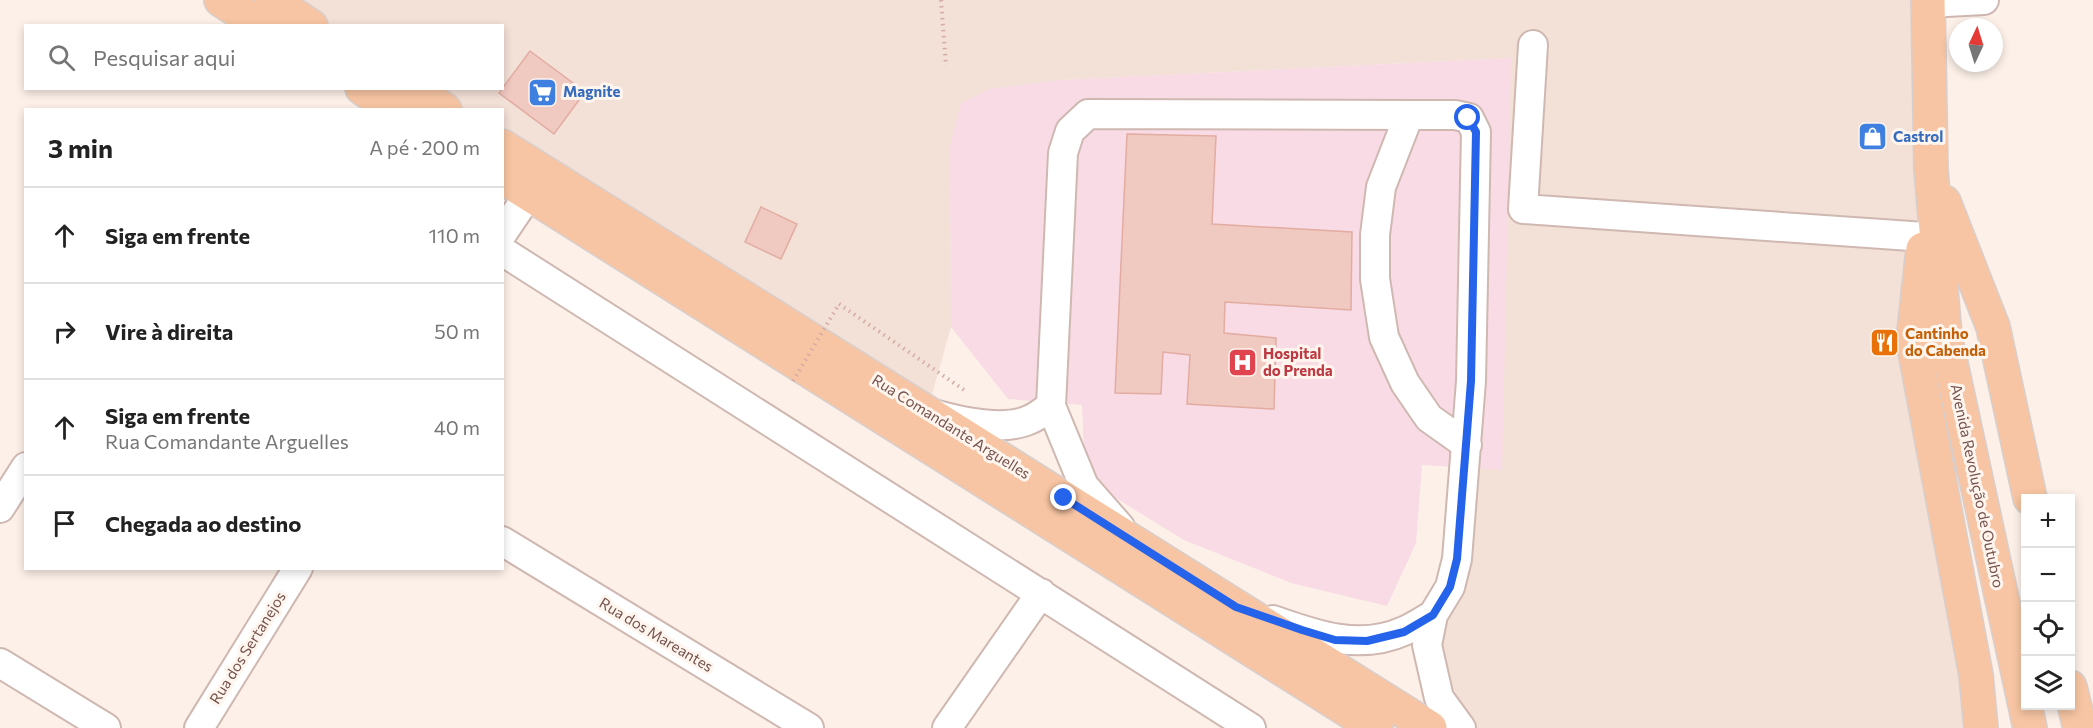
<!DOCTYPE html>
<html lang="pt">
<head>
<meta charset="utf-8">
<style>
  :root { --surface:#fff; --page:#f2f2f2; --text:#222; --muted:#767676; --line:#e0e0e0 }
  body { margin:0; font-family:Commissioner,sans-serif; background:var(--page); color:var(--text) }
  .controls { position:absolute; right:18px; bottom:18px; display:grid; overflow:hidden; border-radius:0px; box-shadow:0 3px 9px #0003 }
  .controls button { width:54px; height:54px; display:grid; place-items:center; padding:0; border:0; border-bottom:2px solid var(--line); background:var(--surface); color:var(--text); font:30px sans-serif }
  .compass { position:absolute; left:1949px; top:18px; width:54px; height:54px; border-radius:50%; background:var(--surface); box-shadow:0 3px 9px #0003; rotate:4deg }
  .stop { position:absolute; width:18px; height:18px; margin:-14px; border:4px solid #2563eb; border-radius:50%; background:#fff }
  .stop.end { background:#2563eb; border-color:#fff; box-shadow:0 2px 6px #0008 }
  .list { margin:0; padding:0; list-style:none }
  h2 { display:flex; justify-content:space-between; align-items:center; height:78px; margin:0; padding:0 24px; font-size:26px }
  h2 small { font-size:20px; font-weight:400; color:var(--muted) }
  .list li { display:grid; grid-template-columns:39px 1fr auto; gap:18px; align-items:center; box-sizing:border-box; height:96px; padding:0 24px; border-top:2px solid var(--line) }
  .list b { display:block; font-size:22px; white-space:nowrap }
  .list p { margin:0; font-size:20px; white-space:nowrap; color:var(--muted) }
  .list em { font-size:20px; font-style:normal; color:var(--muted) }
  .icon { flex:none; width:33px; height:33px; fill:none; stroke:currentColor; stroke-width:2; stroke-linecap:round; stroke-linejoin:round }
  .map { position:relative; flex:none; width:2093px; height:728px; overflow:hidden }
  .search { position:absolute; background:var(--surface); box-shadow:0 3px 9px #0003; left:24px; top:24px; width:480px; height:66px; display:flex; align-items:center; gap:15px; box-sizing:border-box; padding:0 21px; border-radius:0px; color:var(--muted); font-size:22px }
  .panel { position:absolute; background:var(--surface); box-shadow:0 3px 9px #0003; left:24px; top:108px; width:480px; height:462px; border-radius:0px }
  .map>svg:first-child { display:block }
  .residential { fill:#f3e0d7 }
  .medical { fill:#f9dbe6 }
  .building { fill:#f0c9c1; stroke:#e2aca1; stroke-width:1.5 }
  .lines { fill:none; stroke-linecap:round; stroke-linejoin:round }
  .minor-casing { stroke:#cfb8b1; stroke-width:32 }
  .major-casing { stroke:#d8cfcd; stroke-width:36 }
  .path { stroke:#d5aca3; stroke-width:4; stroke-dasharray:1.5 4.5; stroke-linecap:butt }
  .minor { stroke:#fff; stroke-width:28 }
  .major { stroke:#f7c5a3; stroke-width:33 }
  .path-bridge { stroke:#d5aca3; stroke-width:4; stroke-dasharray:1.5 4.5; stroke-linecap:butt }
  .route { stroke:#2563eb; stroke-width:8 }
  .labels { text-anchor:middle; stroke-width:6; stroke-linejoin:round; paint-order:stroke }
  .shop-label { font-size:15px; font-weight:bold; fill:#366cbe; stroke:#fef5ee; text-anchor:start }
  .food-label { font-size:15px; font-weight:bold; fill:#c56008; stroke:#fef5ee; text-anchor:start }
  .health-label { font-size:15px; font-weight:bold; fill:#be3a42; stroke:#fef5ee; text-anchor:start }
  .street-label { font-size:15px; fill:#75524d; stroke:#fef5ee }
</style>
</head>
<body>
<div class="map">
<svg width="2093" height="728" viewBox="0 0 2093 728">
  <rect width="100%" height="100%" fill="#fcf0e8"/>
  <path class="residential" d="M270,0H1939L1913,341L1976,675L1965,728H1461L1433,677L1450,587L1510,58L1061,80L990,89L950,147L951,327L927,412L503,146L502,110L445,109L411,89L502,88V26L311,25Z"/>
  <path class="medical" d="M1511,58L1502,470L1422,465L1416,543L1387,606L1291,583L1184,540L1085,479L1082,405L1008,399L951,327L950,147L961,103L990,89L1061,80Z"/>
  <path class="building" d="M530,51L585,92L554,134L499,93Z
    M1127,134L1216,136L1212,224L1352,232L1351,310L1225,302L1224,333L1276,338L1274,409L1187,404L1190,355L1163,352L1161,394L1115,393Z
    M761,207L797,224L781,259L745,242Z"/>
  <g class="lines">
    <defs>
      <path id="minor" d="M1928,3L1984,0
        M1533,45L1523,209L1925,237
        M1409,115L1381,187L1375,235V279L1384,337L1405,383L1429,418L1467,445
        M502,234L529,194
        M502,251L1251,728
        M937,415C963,422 1005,432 1031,419C1038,416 1045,410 1051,406
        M0,508L26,467
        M1120,527L1084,486L1051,406L1063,153L1070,131L1088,114L1409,115H1455L1469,118L1476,132L1471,381L1457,559L1450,587L1433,615L1427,645L1439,698L1461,728
        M502,541L809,728
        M1273,620C1315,635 1360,651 1404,631C1414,627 1424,620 1433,615
        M0,663L106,728
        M199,728L298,568
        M947,728L1041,593"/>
      <path id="major" d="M221,0L262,26
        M271,0L311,26
        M1928,0L1931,170L1945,336L2030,728
        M362,88L395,110
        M412,88L445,110
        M502,146L1430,728
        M502,177L1376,728
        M1944,202L1993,327L2030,498
        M1923,249L1913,341L1976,675L1981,728
        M2070,687L2080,728"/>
    </defs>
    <use href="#minor" class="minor-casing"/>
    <use href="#major" class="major-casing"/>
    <path class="path" d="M941,0L946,66
      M839,304L964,390"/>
    <use href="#minor" class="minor"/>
    <use href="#major" class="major"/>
    <path class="path-bridge" d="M793,381L839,304"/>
  </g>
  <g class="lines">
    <path class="route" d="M1064,498L1236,607L1302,630L1335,640L1367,641L1404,632L1433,615L1450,587L1457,559L1471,381L1476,132L1468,118"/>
  </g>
  <defs>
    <symbol id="supermarket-square" viewBox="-11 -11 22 22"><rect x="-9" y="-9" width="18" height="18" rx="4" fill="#3f7fe0" stroke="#fef5ee"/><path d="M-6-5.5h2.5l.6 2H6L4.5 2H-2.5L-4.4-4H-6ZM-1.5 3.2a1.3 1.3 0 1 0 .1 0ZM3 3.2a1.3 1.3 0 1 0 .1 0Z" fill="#fff"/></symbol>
    <symbol id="shop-square" viewBox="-11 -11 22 22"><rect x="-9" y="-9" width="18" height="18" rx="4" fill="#3f7fe0" stroke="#fef5ee"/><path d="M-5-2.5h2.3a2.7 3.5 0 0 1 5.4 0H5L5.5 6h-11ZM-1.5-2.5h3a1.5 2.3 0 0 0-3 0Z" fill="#fff"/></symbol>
    <symbol id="restaurant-square" viewBox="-11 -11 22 22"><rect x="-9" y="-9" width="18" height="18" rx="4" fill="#e8710a" stroke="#fef5ee"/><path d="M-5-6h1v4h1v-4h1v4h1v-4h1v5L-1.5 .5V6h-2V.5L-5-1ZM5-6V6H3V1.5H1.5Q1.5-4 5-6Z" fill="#fff"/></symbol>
    <symbol id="hospital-square" viewBox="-11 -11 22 22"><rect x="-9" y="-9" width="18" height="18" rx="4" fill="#e0444e" stroke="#fef5ee"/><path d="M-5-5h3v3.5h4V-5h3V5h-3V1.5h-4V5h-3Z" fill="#fff"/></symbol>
  </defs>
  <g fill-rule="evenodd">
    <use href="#supermarket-square" x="526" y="76" width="33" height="33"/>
    <use href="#shop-square" x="1856" y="120" width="33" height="33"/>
    <use href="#restaurant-square" x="1868" y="326" width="33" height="33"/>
    <use href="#hospital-square" x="1226" y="346" width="33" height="33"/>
  </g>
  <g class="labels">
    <g class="shop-label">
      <text x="563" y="97">Magnite</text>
      <text x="1893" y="142">Castrol</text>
    </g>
    <g class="food-label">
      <text x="1905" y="339">Cantinho<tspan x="1905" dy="17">do Cabenda</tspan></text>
    </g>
    <g class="health-label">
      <text x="1263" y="359">Hospital<tspan x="1263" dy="17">do Prenda</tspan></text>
    </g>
    <g class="street-label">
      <text transform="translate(951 427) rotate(32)" y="5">Rua Comandante Arguelles</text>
      <text transform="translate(1977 486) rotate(78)" y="5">Avenida Revolução de Outubro</text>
      <text transform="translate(656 635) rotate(31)" y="5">Rua dos Mareantes</text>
      <text transform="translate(248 648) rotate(-58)" y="5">Rua dos Sertanejos</text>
    </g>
  </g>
</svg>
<div class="controls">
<button>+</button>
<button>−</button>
<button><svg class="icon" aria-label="locate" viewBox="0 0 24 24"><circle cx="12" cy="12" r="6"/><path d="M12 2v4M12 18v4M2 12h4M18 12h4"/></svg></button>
<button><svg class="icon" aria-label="layers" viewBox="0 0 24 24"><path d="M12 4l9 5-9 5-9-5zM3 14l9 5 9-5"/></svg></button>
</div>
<svg class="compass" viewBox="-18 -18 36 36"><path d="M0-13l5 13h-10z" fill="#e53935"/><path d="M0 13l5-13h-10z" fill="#767676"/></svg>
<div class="stop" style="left:1468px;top:118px"></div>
<div class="stop end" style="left:1064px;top:498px"></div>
<div class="search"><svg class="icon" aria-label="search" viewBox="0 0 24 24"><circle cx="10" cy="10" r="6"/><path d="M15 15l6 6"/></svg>Pesquisar aqui</div>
<section class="panel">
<h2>3 min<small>A pé · 200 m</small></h2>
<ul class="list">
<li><svg class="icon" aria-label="ahead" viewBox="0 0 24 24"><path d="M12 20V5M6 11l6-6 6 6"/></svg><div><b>Siga em frente</b></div><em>110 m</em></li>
<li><svg class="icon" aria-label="right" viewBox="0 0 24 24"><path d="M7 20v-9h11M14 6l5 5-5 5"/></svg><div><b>Vire à direita</b></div><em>50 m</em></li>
<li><svg class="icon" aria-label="ahead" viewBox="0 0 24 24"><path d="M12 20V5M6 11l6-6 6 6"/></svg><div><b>Siga em frente</b><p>Rua Comandante Arguelles</p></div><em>40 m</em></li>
<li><svg class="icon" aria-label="arrive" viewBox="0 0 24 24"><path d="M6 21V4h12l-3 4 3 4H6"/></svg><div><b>Chegada ao destino</b></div></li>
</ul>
</section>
</div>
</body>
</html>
